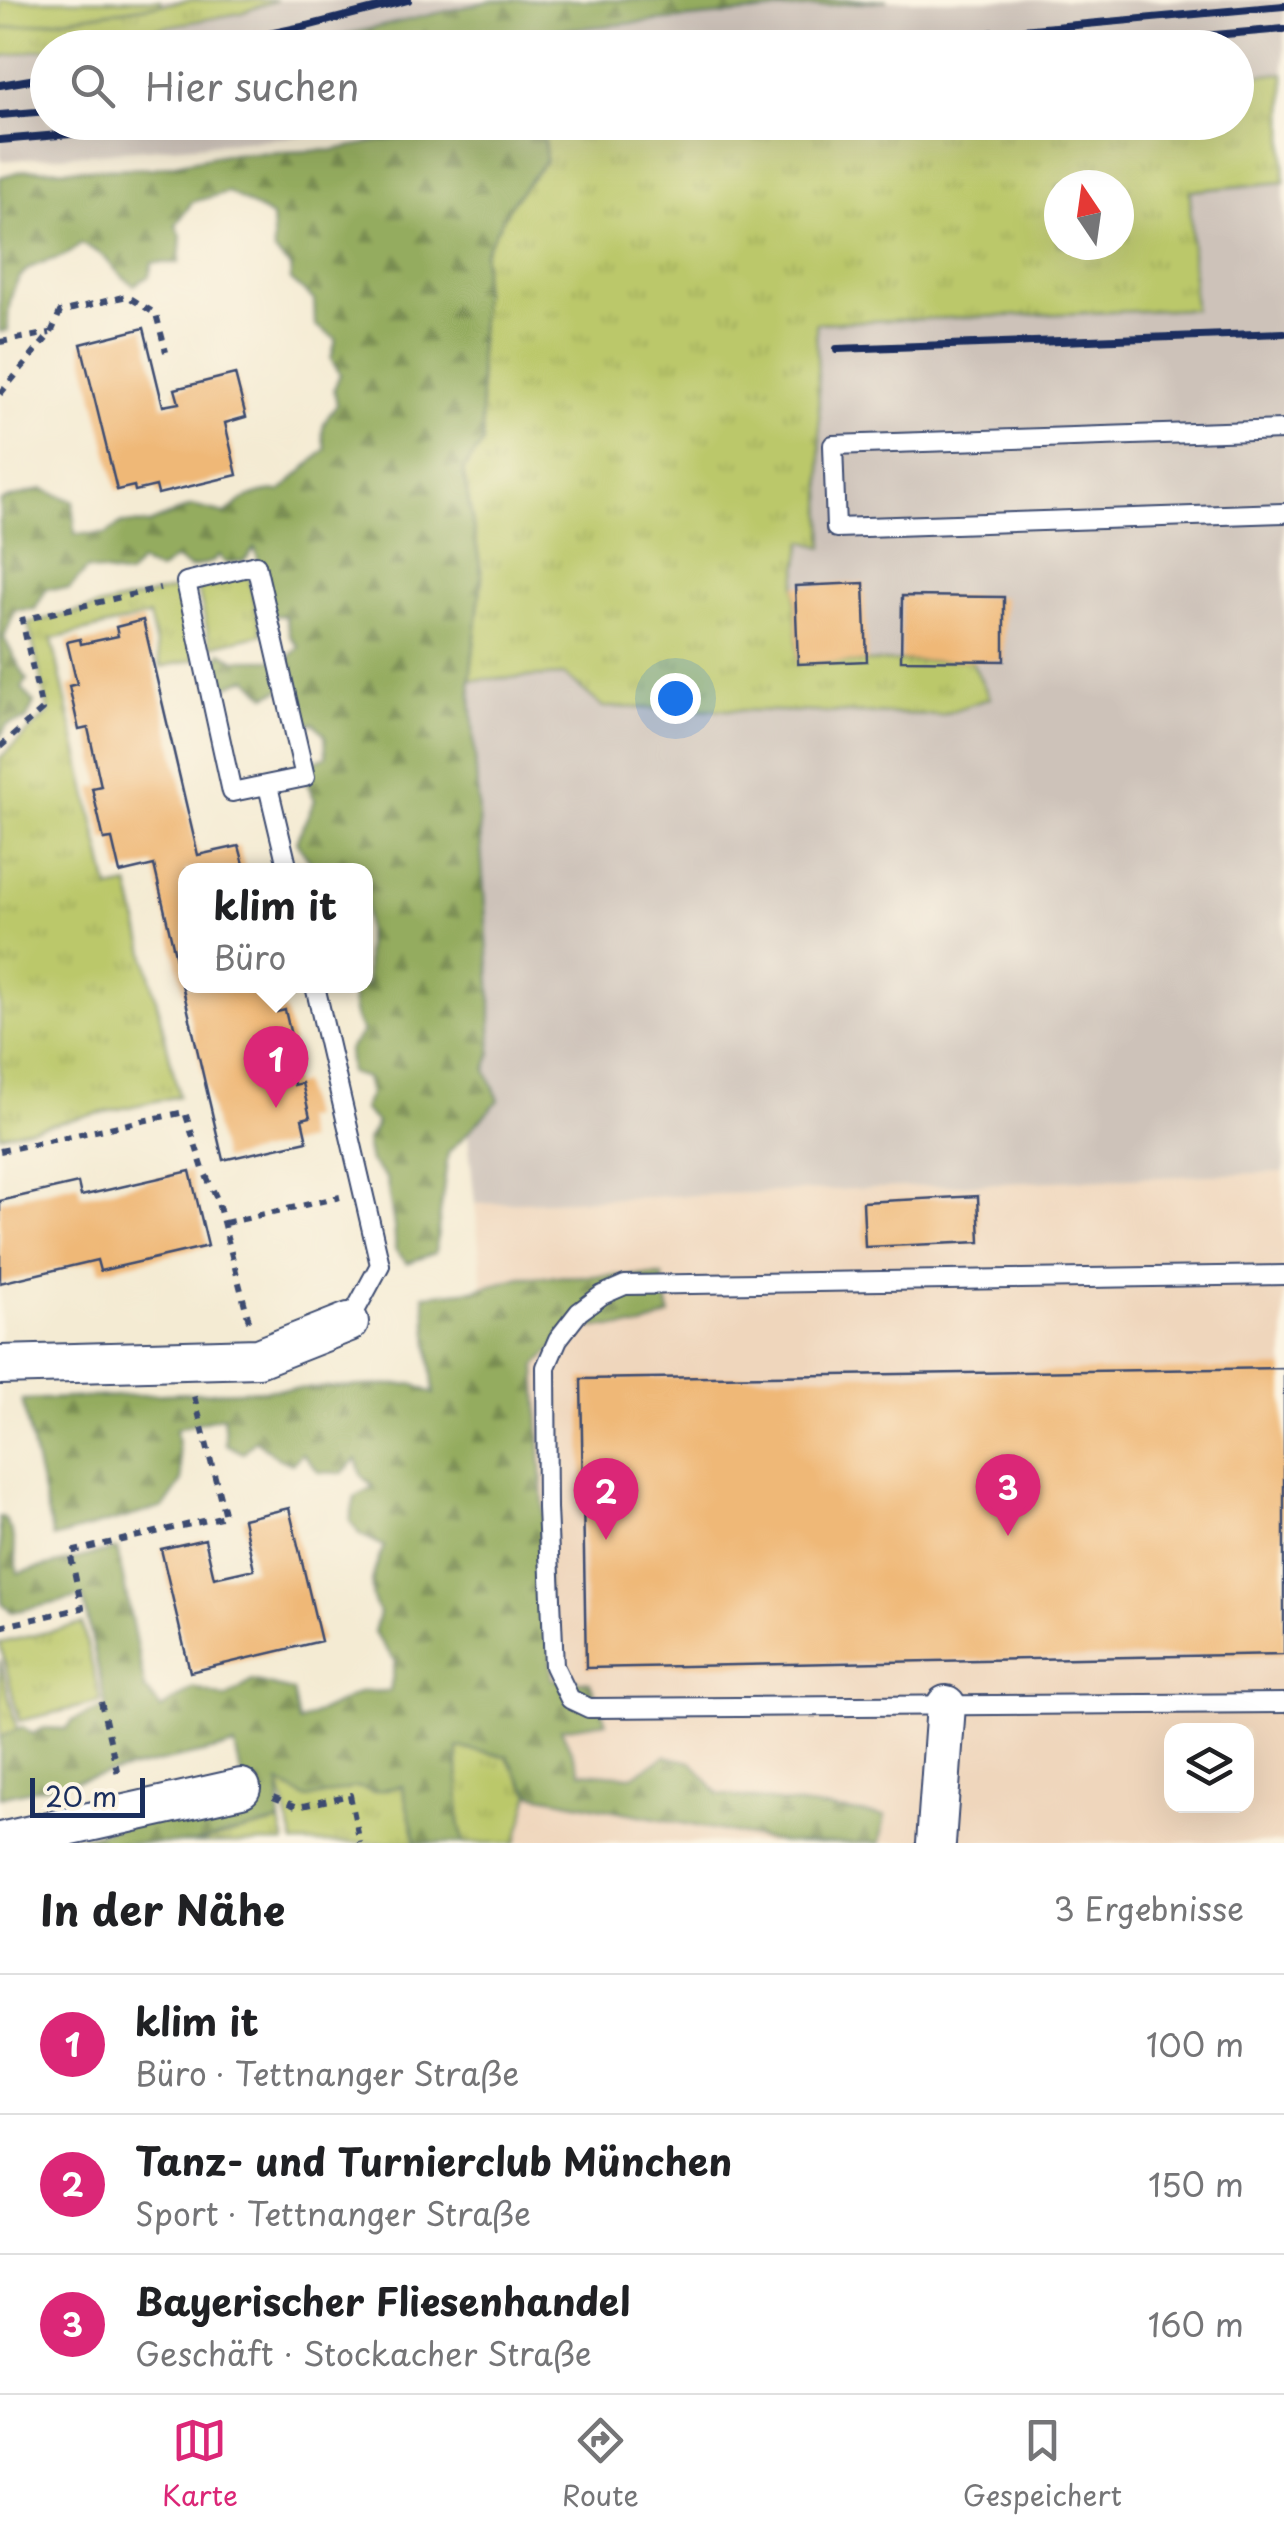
<!DOCTYPE html>
<html lang="de">
<head>
<meta charset="utf-8">
<style>
  :root { --surface:#fff; --page:#f2f2f2; --text:#202124; --muted:#757577; --line:#e0e0e0; --accent:#db2777 }
  body { margin:0; font-family:"Playpen Sans",sans-serif; background:var(--page); color:var(--text) }
  .controls { position:absolute; right:30px; bottom:30px; display:grid; overflow:hidden; border-radius:20px; box-shadow:0 10px 40px #0002 }
  .controls button { width:90px; height:90px; display:grid; place-items:center; padding:0; border:0; border-bottom:2px solid var(--line); background:var(--surface); color:var(--text); font:50px sans-serif }
  .compass { position:absolute; left:1044px; top:170px; width:90px; height:90px; border-radius:50%; background:var(--surface); box-shadow:0 10px 40px #0002; rotate:347deg }
  .scale { position:absolute; left:30px; bottom:25px; width:115px; box-sizing:border-box; padding-left:10px; border:5px solid #1b2f5e; border-top:0; font-size:28px; line-height:35px; white-space:nowrap; color:#1b2f5e; -webkit-text-stroke:8px #fcf5e5; paint-order:stroke }
  .you { position:absolute; left:675px; top:698px; width:35px; height:35px; margin:-25px; border:8px solid #fff; border-radius:50%; background:#1a73e8; box-shadow:0 0 0 15px #1a73e833 }
  .badge { display:grid; place-items:center; width:65px; height:65px; border-radius:50%; background:var(--accent); color:#fff; font-size:32px; font-weight:700 }
  .pin { position:absolute; translate:-50% -82px; filter:drop-shadow(0 2px 5px #0008) }
  .pin::after { content:''; position:absolute; top:52px; width:35px; height:30px; background:inherit; clip-path:polygon(0 0,100% 0,50% 100%) }
  .popup { position:absolute; left:178px; top:863px; width:195px; height:130px; box-sizing:border-box; display:grid; place-content:center; border-radius:20px; background:var(--surface); filter:drop-shadow(0 2px 8px #0005); font-size:32px; white-space:nowrap; color:var(--muted) }
  .popup b { font-size:38px; color:var(--text) }
  .popup::after { content:''; position:absolute; left:50%; top:100%; margin-left:-20px; border:20px solid transparent; border-top-color:var(--surface) }
  .list { margin:0; padding:0; list-style:none }
  h2 { display:flex; justify-content:space-between; align-items:center; height:130px; margin:0; padding:0 40px; font-size:42px }
  h2 small { font-size:32px; font-weight:400; color:var(--muted) }
  .list li { display:grid; grid-template-columns:65px 1fr auto; gap:30px; align-items:center; box-sizing:border-box; height:140px; padding:0 40px; border-top:2px solid var(--line) }
  .list b { display:block; font-size:38px; white-space:nowrap }
  .list p { margin:0; font-size:32px; white-space:nowrap; color:var(--muted) }
  .list em { font-size:32px; font-style:normal; color:var(--muted) }
  .icon { flex:none; width:55px; height:55px; fill:none; stroke:currentColor; stroke-width:2; stroke-linecap:round; stroke-linejoin:round }
  .map { position:relative; flex:none; width:1284px; height:1843px; overflow:hidden }
  .search { position:absolute; background:var(--surface); box-shadow:0 10px 40px #0002; left:30px; right:30px; top:30px; height:110px; display:flex; align-items:center; gap:25px; box-sizing:border-box; padding:0 35px; border-radius:55px; color:var(--muted); font-size:38px }
  .sheet { height:550px; background:var(--surface) }
  nav { display:flex; justify-content:space-around; align-items:center; box-sizing:border-box; height:140px; border-top:2px solid var(--line); background:var(--surface); font-size:28px; color:var(--muted) }
  nav a { display:grid; justify-items:center; gap:5px }
  nav .on { color:var(--accent) }
  .map>svg:first-child { display:block }
  .built { fill:#efd6bc; fill-rule:evenodd }
  .railway { fill:#cdc2b9; fill-rule:evenodd }
  .grass { fill:url(#grass-tufts); stroke:#6b7c64; stroke-width:2.5; fill-rule:evenodd }
  .forest { fill:url(#forest-firs); stroke:#586e5e; stroke-width:2.5 }
  .garden { fill:#bbc86a; stroke:#6b7c64; stroke-width:2.5 }
  .building { fill:#efb877 }
  .lines { fill:none; stroke-linecap:round; stroke-linejoin:round }
  .service-casing { stroke:#3c4b70; stroke-width:22 }
  .minor-casing { stroke:#3c4b70; stroke-width:42 }
  .path { stroke:#3c4b70; stroke-width:6; stroke-dasharray:8 8; stroke-linecap:butt }
  .service { stroke:#fff; stroke-width:18 }
  .minor { stroke:#fff; stroke-width:38 }
  .rail { stroke:#1b2f5e; stroke-width:8 }
</style>
</head>
<body>
<div class="map">
<svg width="1284" height="1843" viewBox="0 0 1284 1843">
  <defs>
    <pattern id="grass-tufts" width="24" height="20" patternUnits="userSpaceOnUse" patternTransform="scale(2.5)"><rect width="24" height="20" fill="#bbc86a"/><path d="M3 7l-1-3M5 7V3M7 7l1-3M15 17l-1-3M17 17v-4M19 17l1-3" fill="none" stroke="#a0ac5e"/></pattern>
    <pattern id="forest-firs" width="22" height="20" patternUnits="userSpaceOnUse" patternTransform="scale(2.5)"><rect width="22" height="20" fill="#94ac5e"/><path d="M5 1l3.5 6h-7zM16 11l3.5 6h-7z" fill="#788c51"/></pattern>
  </defs>
  <rect width="100%" height="100%" fill="#fcf5e5"/>
  <filter id="ink" filterUnits="userSpaceOnUse"><feTurbulence type="fractalNoise" baseFrequency=".01" numOctaves="2"/><feDisplacementMap in="SourceGraphic" scale="20" xChannelSelector="R" yChannelSelector="G"/><feConvolveMatrix kernelMatrix="1 2 1 2 8 2 1 2 1" color-interpolation-filters="sRGB"/></filter>
  <filter id="wash" filterUnits="userSpaceOnUse"><feTurbulence type="fractalNoise" baseFrequency=".0048" numOctaves="4" result="noise"/><feDisplacementMap in="SourceGraphic" scale="40" xChannelSelector="R" yChannelSelector="G"/><feGaussianBlur stdDeviation="2.25" result="paint"/><feColorMatrix in="noise" values="0 0 0 0 0 0 0 0 0 0 0 0 0 0 0 0 0 1.4 0 .05"/><feComposite in="paint" operator="in"/></filter>
  <g filter="url(#wash)">
    <rect width="100%" height="100%" fill="#f4ebd3"/>
    <path class="built" d="M1284,1172V1843H516L530,1794L475,1204ZM1172,1730H1246V1806H1172Z"/>
    <path class="railway" d="M0,0H1284V1172L475,1204L366,131L0,161ZM48,48H1236V122H48ZM1059,185H1119V245H1059Z"/>
    <path class="grass" d="M192,0H277L241,13L0,57V29Z
      M1284,73V182L1190,191L1194,309L816,323L824,547L803,541L795,586L798,663L971,660L990,698L941,715L603,707L565,675L470,680L482,576L463,470L483,442L479,354L484,253L513,201L546,160L543,123L1236,122L1237,77ZM1059,185H1119V245H1059Z
      M248,573L262,634L211,646L197,585Z
      M180,588L196,659L161,667L149,616L52,639L109,889L129,885L179,1096L0,1135V758L49,713L28,623Z
      M82,1624L101,1702L19,1721L0,1643Z
      M0,1660L17,1730L3,1738L0,1737Z
      M457,1748L506,1756L530,1794L516,1843H464L459,1821Z
      M395,1754L416,1843H294L279,1783Z
      M280,1822L285,1843H193Z"/>
    <path class="forest" d="M494,0H887L373,47H292Z
      M543,123L546,160L513,201L484,253L479,354L483,443L463,470L482,576L470,680L491,997V1054L486,1070L499,1100L448,1153L435,1253L407,1263L395,1249C397,1225 388,1203 387,1179L370,1162L366,1142L377,1123L363,1109L370,1094L366,1078L350,1073L348,1050L363,1032C353,1018 351,1004 353,987L349,986H366V870H316L296,841L315,800L307,783L309,764L326,756L325,735L314,723L300,725L293,705L299,688L289,686L266,696L248,678L225,687L211,674L221,652L236,660H286L299,647L290,636L285,616L273,615L255,548L244,561L225,563L219,555L212,562L190,568L174,559L159,571L140,562L128,576L87,569L69,589L47,588L35,609L15,610L4,638L27,680L22,688L34,703L26,720L7,725L0,738V501L42,489L73,501L75,534H106L122,523L149,524L192,506L226,514C241,497 260,491 281,491L326,449C319,429 323,421 337,405L334,389L340,374L331,359L336,339L315,325L314,300L291,280L290,267L274,251L272,217L228,192L192,202L176,225L181,236L179,263H152L149,276L134,285C107,269 113,255 80,244C62,261 57,256 36,265C12,274 7,306 8,330L0,332V177L26,170L155,168L225,154L333,150L385,140Z
      M662,1275L670,1315L643,1327H573L536,1366L552,1679L590,1682L606,1722L561,1729L581,1772L632,1776L666,1756L692,1762L718,1794L885,1816L880,1843H786L530,1794L506,1756L458,1748L459,1821L464,1843H416L402,1786L373,1792L357,1787L307,1799L280,1783V1822L193,1843H61L245,1792L235,1746L0,1797V1737L22,1727L33,1734L42,1728L66,1729L74,1720L106,1707L83,1597L12,1612L2,1604L0,1518H4L12,1533L18,1573L117,1549L145,1688L161,1709L194,1688L226,1698L252,1681L293,1691L299,1722L361,1692L390,1691L395,1661L374,1632L379,1613C365,1588 374,1571 384,1546L361,1535L350,1521L355,1497L373,1487L361,1475L357,1459L342,1473L319,1472L302,1453L292,1464L278,1458L255,1440L243,1453L226,1444L223,1416L176,1429L182,1481L164,1507L53,1538L22,1400L413,1384L434,1394L424,1295L473,1290L521,1277Z"/>
    <path class="garden" d="M0,0H160L161,4L0,29Z"/>
    <g id="blocks">
      <path class="building" d="M144,328L163,406L179,403L175,389L235,374L246,417L225,423L237,475L158,494L156,486L135,491L134,486L117,490L81,344Z
        M864,583L867,661L798,664L795,586Z
        M902,596L1004,597V661L901,660Z
        M143,620L198,855L239,846L245,868L252,866L253,870H186V986H271L277,1012L285,1010L293,1044L285,1046L294,1085L302,1083L310,1117L302,1119L307,1141L223,1160L154,865L120,873L112,839L104,840L92,788L101,786L88,728L79,730L69,686L77,684L67,642L80,639L81,644L118,636L116,627Z
        M190,1171L208,1246L100,1271L97,1260L0,1283V1201L78,1183L81,1196Z
        M978,1196L980,1242L865,1247L863,1202Z
        M1284,1368V1654L586,1668L581,1379Z
        M289,1508L321,1641L190,1672L161,1549L205,1539L214,1578L254,1569L243,1519Z"/>
    </g>
  </g>
  <g filter="url(#ink)">
    <use href="#blocks" fill-opacity="0" stroke="#3c4b70" stroke-width="2.5"/>
    <g class="lines">
      <defs>
        <path id="service" d="M1284,430L833,445L836,528L1284,513
          M256,565L305,777L232,792L186,582Z
          M268,786L288,870
          M315,986L380,1265L349,1322
          M1284,1275L625,1285L602,1295L579,1312L558,1339L546,1367L547,1508L554,1666L570,1699L589,1708L1284,1703"/>
        <path id="minor" d="M0,1365L258,1358L349,1322
          M0,1842L241,1788
          M936,1843L946,1705"/>
      </defs>
      <use href="#service" class="service-casing"/>
      <use href="#minor" class="minor-casing"/>
      <path class="path" d="M0,342L50,333
        M0,394L51,333L60,312L127,296L156,314L166,352
        M0,747L42,710L22,620L160,588
        M0,1151L185,1112L203,1169L217,1199L249,1321
        M225,1223L340,1197
        M0,1627L82,1608L70,1552L225,1516L194,1396
        M101,1702L119,1779
        M273,1797L298,1807L350,1795L360,1843"/>
      <use href="#service" class="service"/>
      <use href="#minor" class="minor"/>
      <path class="rail" d="M202,48L307,26L408,0
        M825,48L1284,6
        M1066,48L1284,29
        M0,85L48,77
        M0,115L48,111
        M0,140L212,122
        M837,349L1284,333"/>
    </g>
  </g>
</svg>
<div class="controls">
<button><svg class="icon" aria-label="layers" viewBox="0 0 24 24"><path d="M12 4l9 5-9 5-9-5zM3 14l9 5 9-5"/></svg></button>
</div>
<svg class="compass" viewBox="-18 -18 36 36"><path d="M0-13l5 13h-10z" fill="#e53935"/><path d="M0 13l5-13h-10z" fill="#757577"/></svg>
<div class="scale">20 m</div>
<div class="you"></div>
<div class="pin badge" style="left:276px;top:1108px">1</div>
<div class="popup"><b>klim it</b>Büro</div>
<div class="pin badge" style="left:606px;top:1540px">2</div>
<div class="pin badge" style="left:1008px;top:1536px">3</div>
<div class="search"><svg class="icon" aria-label="search" viewBox="0 0 24 24"><circle cx="10" cy="10" r="6"/><path d="M15 15l6 6"/></svg>Hier suchen</div>
</div>
<section class="sheet">
<h2>In der Nähe<small>3 Ergebnisse</small></h2>
<ul class="list">
<li><span class="badge">1</span><div><b>klim it</b><p>Büro · Tettnanger Straße</p></div><em>100 m</em></li>
<li><span class="badge">2</span><div><b>Tanz- und Turnierclub München</b><p>Sport · Tettnanger Straße</p></div><em>150 m</em></li>
<li><span class="badge">3</span><div><b>Bayerischer Fliesenhandel</b><p>Geschäft · Stockacher Straße</p></div><em>160 m</em></li>
</ul>
</section>
<nav>
<a class="on"><svg class="icon" aria-label="map" viewBox="0 0 24 24"><path d="M3 6l6-2 6 2 6-2v14l-6 2-6-2-6 2zM9 4v14M15 6v14"/></svg>Karte</a>
<a><svg class="icon" aria-label="directions" viewBox="0 0 24 24"><path d="M12 3l9 9-9 9-9-9zM9 14v-3h6M13 9l2 2-2 2"/></svg>Route</a>
<a><svg class="icon" aria-label="saved" viewBox="0 0 24 24"><path d="M7 4h10v16l-5-4-5 4z"/></svg>Gespeichert</a>
</nav>
</body>
</html>
